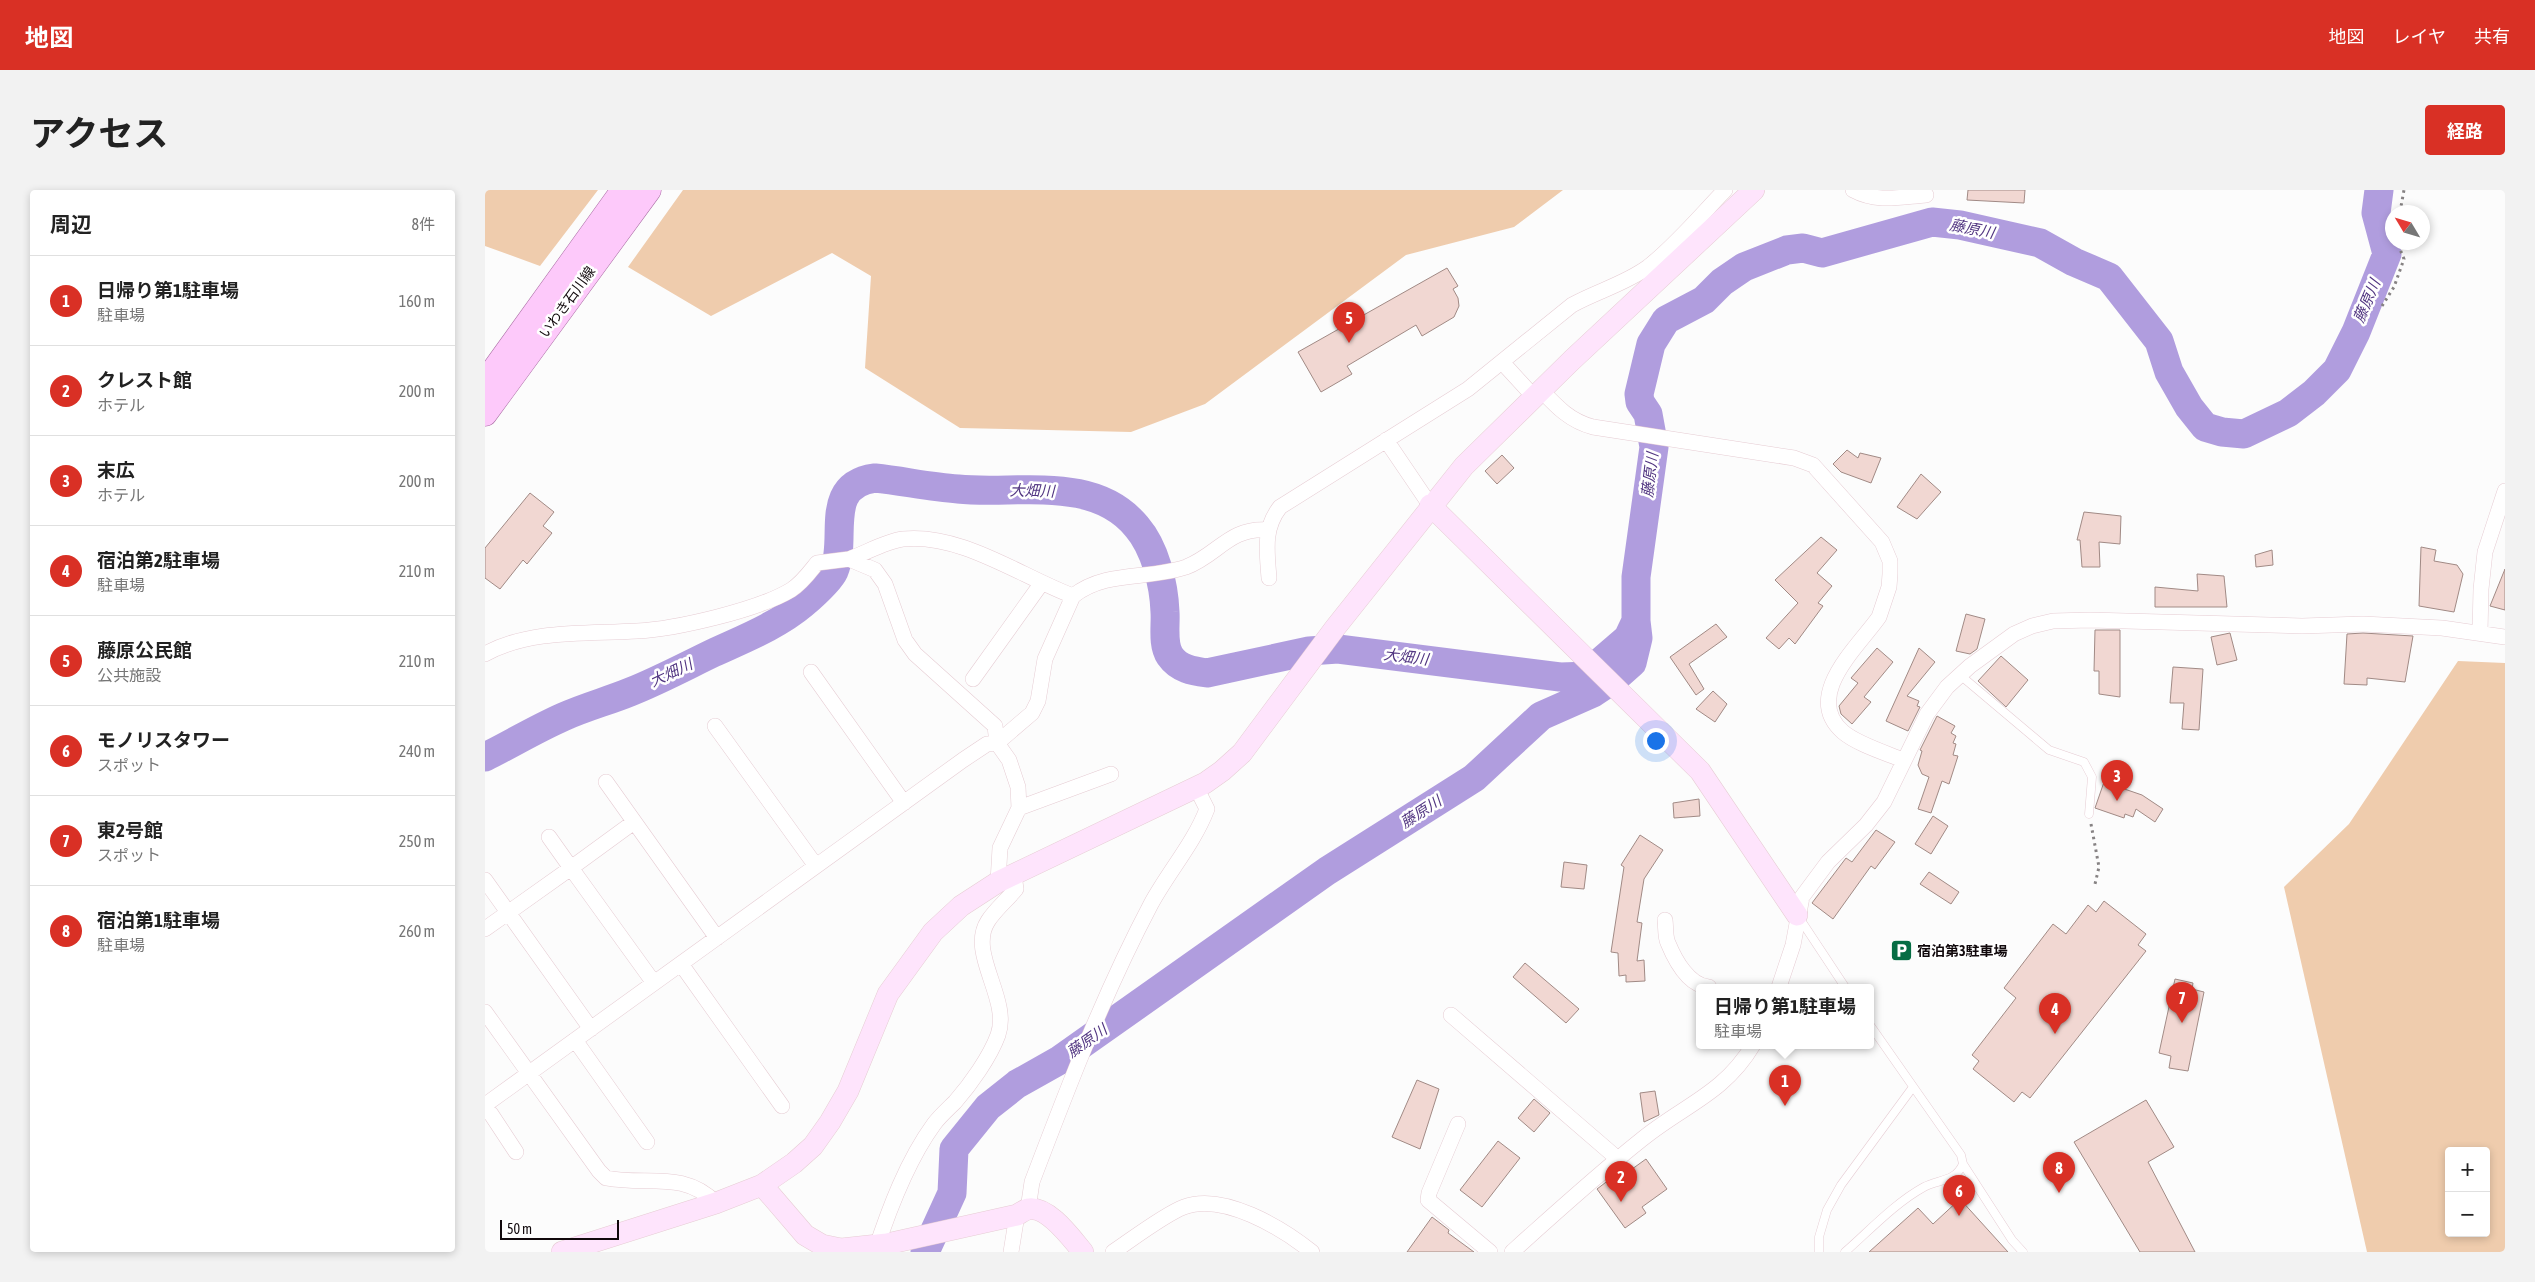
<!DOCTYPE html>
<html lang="ja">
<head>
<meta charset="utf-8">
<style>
  :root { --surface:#fff; --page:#f2f2f2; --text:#222; --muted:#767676; --line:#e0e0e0; --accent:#d93025 }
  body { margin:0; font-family:"Asap Condensed","Noto Sans JP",sans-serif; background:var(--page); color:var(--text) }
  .controls { position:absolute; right:15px; bottom:15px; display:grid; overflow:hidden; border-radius:5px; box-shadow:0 2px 8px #0003 }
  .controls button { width:45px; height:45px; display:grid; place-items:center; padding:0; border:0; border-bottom:1px solid var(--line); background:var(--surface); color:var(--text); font:25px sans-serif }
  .compass { position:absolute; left:1900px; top:15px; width:45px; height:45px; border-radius:50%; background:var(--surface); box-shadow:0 2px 8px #0003; rotate:308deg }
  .scale { position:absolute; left:15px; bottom:12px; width:119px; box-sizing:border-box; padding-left:5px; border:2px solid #11090c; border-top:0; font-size:14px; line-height:18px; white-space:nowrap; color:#11090c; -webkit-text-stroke:4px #fff; paint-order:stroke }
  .you { position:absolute; left:1170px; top:550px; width:18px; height:18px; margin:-12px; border:4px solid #fff; border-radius:50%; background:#1a73e8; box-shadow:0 0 0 8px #1a73e833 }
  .badge { display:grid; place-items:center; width:32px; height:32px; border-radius:50%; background:var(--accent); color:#fff; font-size:16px; font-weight:700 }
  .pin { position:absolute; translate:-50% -41px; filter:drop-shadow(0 1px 2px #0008) }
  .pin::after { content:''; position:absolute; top:26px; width:18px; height:15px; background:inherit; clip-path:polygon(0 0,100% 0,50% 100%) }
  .popup { position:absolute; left:1211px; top:794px; width:178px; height:65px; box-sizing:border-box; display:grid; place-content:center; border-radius:5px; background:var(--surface); filter:drop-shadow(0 1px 4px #0005); font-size:16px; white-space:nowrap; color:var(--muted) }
  .popup b { font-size:19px; color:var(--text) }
  .popup::after { content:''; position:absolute; left:50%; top:100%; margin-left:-10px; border:10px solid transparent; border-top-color:var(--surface) }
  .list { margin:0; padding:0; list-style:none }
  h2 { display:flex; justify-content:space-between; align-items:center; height:65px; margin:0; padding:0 20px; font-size:21px }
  h2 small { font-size:16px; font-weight:400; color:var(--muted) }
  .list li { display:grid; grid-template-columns:32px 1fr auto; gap:15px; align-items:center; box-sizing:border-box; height:90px; padding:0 20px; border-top:1px solid var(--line) }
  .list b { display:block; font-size:19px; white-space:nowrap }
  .list p { margin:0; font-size:16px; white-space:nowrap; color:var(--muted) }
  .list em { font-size:16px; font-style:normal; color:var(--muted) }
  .map { position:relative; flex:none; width:2020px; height:1062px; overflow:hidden; border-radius:5px }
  header { display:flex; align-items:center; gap:30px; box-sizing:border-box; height:70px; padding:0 25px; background:var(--accent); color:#fff }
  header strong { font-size:24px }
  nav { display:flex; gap:28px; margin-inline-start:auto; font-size:18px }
  .intro { display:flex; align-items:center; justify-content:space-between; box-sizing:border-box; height:120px; padding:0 30px }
  h1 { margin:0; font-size:35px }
  .button { padding:12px 22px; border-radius:5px; background:var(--accent); color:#fff; font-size:18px; font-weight:700 }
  main { display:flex; gap:30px; padding:0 30px }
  aside { flex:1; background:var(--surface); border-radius:5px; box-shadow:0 2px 8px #0003 }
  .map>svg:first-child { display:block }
  .green { fill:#efccad; fill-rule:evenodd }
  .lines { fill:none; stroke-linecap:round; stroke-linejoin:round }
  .river { stroke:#b09dde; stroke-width:29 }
  .building { fill:#f1d7d2; stroke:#a18a85 }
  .lane-casing { stroke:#e6ccd3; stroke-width:9 }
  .street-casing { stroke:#e6ccd3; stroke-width:16 }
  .secondary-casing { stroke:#e6ccd3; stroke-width:22 }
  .primary-casing { stroke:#aa6ea4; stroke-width:25 }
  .path { stroke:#868283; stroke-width:3; stroke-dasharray:2.5 4; stroke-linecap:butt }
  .lane { stroke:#fff; stroke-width:8 }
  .street { stroke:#fff; stroke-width:15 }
  .secondary { stroke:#fee4fc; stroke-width:21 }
  .primary { stroke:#fdc9fa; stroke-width:24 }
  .labels { text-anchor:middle; stroke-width:5; stroke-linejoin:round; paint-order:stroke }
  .street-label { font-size:14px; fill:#11090c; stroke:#fff }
  .poi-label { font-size:14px; font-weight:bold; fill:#11090c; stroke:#fff; text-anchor:start }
  .water-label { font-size:15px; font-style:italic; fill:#513581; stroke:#fff }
</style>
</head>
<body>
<header>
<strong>地図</strong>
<nav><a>地図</a><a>レイヤ</a><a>共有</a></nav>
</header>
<div class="intro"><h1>アクセス</h1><a class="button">経路</a></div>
<main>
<aside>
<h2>周辺<small>8件</small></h2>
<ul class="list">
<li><span class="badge">1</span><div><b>日帰り第1駐車場</b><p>駐車場</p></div><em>160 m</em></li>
<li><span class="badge">2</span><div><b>クレスト館</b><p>ホテル</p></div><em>200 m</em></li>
<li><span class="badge">3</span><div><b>末広</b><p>ホテル</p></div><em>200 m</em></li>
<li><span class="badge">4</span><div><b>宿泊第2駐車場</b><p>駐車場</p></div><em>210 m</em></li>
<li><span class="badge">5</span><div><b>藤原公民館</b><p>公共施設</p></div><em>210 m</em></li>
<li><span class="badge">6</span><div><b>モノリスタワー</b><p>スポット</p></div><em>240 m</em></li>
<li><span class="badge">7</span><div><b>東2号館</b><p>スポット</p></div><em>250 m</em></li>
<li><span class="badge">8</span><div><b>宿泊第1駐車場</b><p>駐車場</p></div><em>260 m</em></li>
</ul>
</aside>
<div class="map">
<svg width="2020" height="1062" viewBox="0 0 2020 1062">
  <rect width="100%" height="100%" fill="#fcfcfc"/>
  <path class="green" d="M0,0H113L55,76L0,56Z
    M198,0H1078L1029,37L921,65L720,214L646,242L475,238L380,178L386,86L347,63L226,126L143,77Z
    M1973,471L2020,473V1062H1882L1799,697L1864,634ZM1964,961H2001V1043H1964Z"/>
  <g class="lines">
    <path class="river" d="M0,567C26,554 51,539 78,527C100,517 123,511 145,502C173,491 201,476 228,463C258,449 292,436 318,414C325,408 345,390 349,381C363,349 337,295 390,288C418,291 445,297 473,299C531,305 609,284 652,337C670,358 679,394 680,422C681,435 677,454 685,466C694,479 708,481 722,483L824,461L853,459L1075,487L1106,486L1114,473L1143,448L1151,431
      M440,1062L467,1003L469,959L503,917L532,894L573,871L842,681L989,588L1056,526L1108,503L1129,489L1147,473L1153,448L1151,431V387L1169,257L1163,224L1155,212L1154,204L1166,154L1181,130L1219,110L1237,92L1259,77L1302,60L1318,58L1337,63L1447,32L1475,35L1555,53L1589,72L1624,87L1674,151L1684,182L1704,217L1720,237L1737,242L1759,244L1803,223L1829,203L1852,180L1871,142L1902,64L1891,23L1894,0"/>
  </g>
  <path class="building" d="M1483,0H1540L1539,13L1482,10Z
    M962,78L973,96L968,99L973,108L974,116L969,127L937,146L931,135L862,176L867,184L836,202L813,162Z
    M1362,260L1373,268L1375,263L1396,268L1386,293L1356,282L1348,274Z
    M1017,265L1029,278L1012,294L1000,281Z
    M1436,284L1456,302L1432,329L1412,317Z
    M45,303L69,322L58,336L67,343L42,374L38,370L15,399L0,388V358Z
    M1599,322L1636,326L1635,354L1614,352L1615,377H1597L1595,350H1592Z
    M1336,347L1352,360L1332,383L1347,396L1333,413L1338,416L1310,454L1304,448L1294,459L1281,448L1313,413L1290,390Z
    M1936,357L1951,360L1949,371L1972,375L1978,384L1969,422L1934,416Z
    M1787,360L1788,375L1771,377L1770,365Z
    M2020,379V420L2005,416Z
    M1712,384L1739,386L1742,417H1670V397L1713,401Z
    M1481,424L1500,429L1492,459L1485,464L1471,461Z
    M1231,434L1242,447L1204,474L1219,499L1211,505L1185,467Z
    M1610,440H1635V507L1614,504V481H1609Z
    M1745,443L1752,470L1732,475L1726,447Z
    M1878,443L1928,446L1920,492L1882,488V495L1859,494L1862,444Z
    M1392,458L1408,472L1379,507L1386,512L1367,534L1356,524L1354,516L1373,493L1366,488Z
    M1434,458L1450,472L1422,506L1434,511L1432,516L1435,517L1423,541L1401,531Z
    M1516,466L1543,490L1521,517L1493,491Z
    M1688,477L1718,479L1714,540L1697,539L1699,513H1685Z
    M1228,501L1242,514L1230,532L1211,519Z
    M1452,526L1470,536L1466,543L1471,546L1468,553L1471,554L1468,565L1473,566L1464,594L1457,591L1446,623L1433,619L1444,587L1437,584L1433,575L1437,561L1435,560Z
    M1619,592L1657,605L1678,619L1670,632L1651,619L1648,627L1640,624L1639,628L1610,618Z
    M1214,609L1215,626L1189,628L1188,613Z
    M1448,626L1463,636L1446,664L1430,654Z
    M1391,640L1410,652L1390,679L1386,676L1348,729L1327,713L1361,668L1367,672Z
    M1155,645L1178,660L1159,689L1152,732L1157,733L1152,771L1159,770L1160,791L1141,792V785L1134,786L1133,763L1126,762L1139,677L1136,675Z
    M1079,672L1102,675L1099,699L1076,697Z
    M1444,682L1474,702L1466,714L1435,694Z
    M1619,711L1661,744L1653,755L1661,761L1545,908L1537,902L1529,912L1488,879L1494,871L1487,865L1531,808L1519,798L1568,734L1581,744L1603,715L1611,722Z
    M1040,773L1094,819L1081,833L1028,787Z
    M1690,789L1708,793L1707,799L1719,802L1703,881L1684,878L1686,866L1674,863Z
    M932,890L954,899L935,959L907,947Z
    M1170,901L1174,925L1159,932L1155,903Z
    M1049,909L1065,923L1049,942L1033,928Z
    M1661,910L1689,957L1663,972L1710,1062H1655L1589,952Z
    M1013,951L1035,968L997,1017L975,1000Z
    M1161,969L1182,999L1157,1017L1161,1023L1140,1038L1112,999L1133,983L1136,987Z
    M1475,1009L1523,1062H1384L1433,1018L1448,1034Z
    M947,1027L964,1040L963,1043L989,1062H922Z"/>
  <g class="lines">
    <defs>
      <path id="lane" d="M1475,485L1564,560L1599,572L1607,587L1604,624
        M1315,729L1360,797
        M1385,835L1476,965L1478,974L1527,1050L1538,1062
        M1334,1062V1047L1342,1020L1356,995L1428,897
        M1360,1062C1385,1040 1410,1013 1439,997C1454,989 1470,992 1478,974"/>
      <path id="street" d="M1368,0C1392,13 1415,7 1441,5
        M1017,172L1049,207
        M1056,200C1072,217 1085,231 1108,237L1309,268L1328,275L1397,352L1405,371V384L1404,397L1394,427C1373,457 1317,506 1358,542C1372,554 1401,563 1418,570
        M901,250L945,315
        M784,388C782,361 778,339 795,317L983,199L1087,115C1112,101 1140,94 1163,77C1191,55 1215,26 1240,0
        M1995,442L1996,399L2000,362L2020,301
        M0,464C45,439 103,444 152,441C191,439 273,420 306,400C317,393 324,383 332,373L364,369
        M326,482L419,613
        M488,489L556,394
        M230,536L331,676
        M512,553L510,536L430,464L420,450L400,394L390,380L364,369C381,363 401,351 418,349C476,343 535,386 588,406C621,380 663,390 701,377C733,365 744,337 783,340
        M512,553L547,523L553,511L560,469L588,406
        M121,592L232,748
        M534,618L626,584
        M64,647L86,678L149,632
        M0,690L106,839
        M1180,730C1181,737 1180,747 1183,753C1190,770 1204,796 1224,797
        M0,739L86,678L169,793
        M196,774L297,916
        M1294,797L1308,755L1317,707L1343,672L1381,635L1399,612L1442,524L1462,497L1485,476L1529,444L1547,436L1568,431L1605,430L1817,436L1878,434L1957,438L2020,447
        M0,822L114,981L121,988C162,996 198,980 231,1013
        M966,825L1133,969
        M90,850L162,952
        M0,915L478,570L502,554L512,553L524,570L533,597L534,618L515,658L513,692
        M0,920L6,924L31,962
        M973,934L944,1003L943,1010L1005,1062
        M543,1019L547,992C583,897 619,803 666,714C684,681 709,653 722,619L711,597
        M390,1062C404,1019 422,971 449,934C455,926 463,919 470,912C485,895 505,867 513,845C526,809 482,763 503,731C510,720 522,710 531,699L529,685
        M526,1062L532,1025
        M628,1062C646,1050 680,1024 699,1017C738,1002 797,1038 827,1062
        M1027,1062C1069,1024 1112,985 1156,950C1197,916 1239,904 1268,855"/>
      <path id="secondary" d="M945,315L1215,581L1312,725
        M277,995L320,1045L337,1055L356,1059L402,1054L532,1025C535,1023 540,1020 543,1019C563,1015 587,1049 598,1062
        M77,1062L231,1013L277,995L309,973L328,956L345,932L363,901L403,804L448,742L476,716L513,692L720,593L737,581L757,563L850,438L979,276L1087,170L1269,0"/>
      <path id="primary" d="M0,192L138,0
        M0,224L164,0"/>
    </defs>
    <use href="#lane" class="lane-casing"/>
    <use href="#street" class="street-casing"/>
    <use href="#secondary" class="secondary-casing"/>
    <use href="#primary" class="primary-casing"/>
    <path class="path" d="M1915,22L1919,0
      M1897,116L1909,97L1919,69L1912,52
      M1606,634L1614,677L1610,694"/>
    <use href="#lane" class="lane"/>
    <use href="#street" class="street"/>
    <use href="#secondary" class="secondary"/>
    <use href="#primary" class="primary"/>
  </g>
  <defs>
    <symbol id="parking-square" viewBox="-11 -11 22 22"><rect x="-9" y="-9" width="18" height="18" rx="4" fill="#066d44" stroke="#fff"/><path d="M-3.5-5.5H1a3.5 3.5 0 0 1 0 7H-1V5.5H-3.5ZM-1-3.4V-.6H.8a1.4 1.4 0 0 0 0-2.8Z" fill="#fff"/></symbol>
  </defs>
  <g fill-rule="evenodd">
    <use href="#parking-square" x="1404" y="748" width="25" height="25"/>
  </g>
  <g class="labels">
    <g class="street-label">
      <text transform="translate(82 112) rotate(-54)" y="5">いわき石川線</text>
    </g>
    <g class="poi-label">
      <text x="1432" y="766">宿泊第3駐車場</text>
    </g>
    <g class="water-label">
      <text transform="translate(1487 39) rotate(11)" y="5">藤原川</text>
      <text transform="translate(1882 111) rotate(-67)" y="5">藤原川</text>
      <text transform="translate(1165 285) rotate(-83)" y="5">藤原川</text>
      <text transform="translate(547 301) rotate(1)" y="5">大畑川</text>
      <text transform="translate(921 467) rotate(7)" y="5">大畑川</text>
      <text transform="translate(186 483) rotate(-25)" y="5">大畑川</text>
      <text transform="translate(936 622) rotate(-33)" y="5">藤原川</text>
      <text transform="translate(602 851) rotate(-35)" y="5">藤原川</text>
    </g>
  </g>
</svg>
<div class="controls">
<button>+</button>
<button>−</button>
</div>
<svg class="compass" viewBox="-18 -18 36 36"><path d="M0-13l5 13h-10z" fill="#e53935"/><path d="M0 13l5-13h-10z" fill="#767676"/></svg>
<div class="scale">50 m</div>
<div class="you"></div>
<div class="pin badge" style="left:1300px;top:916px">1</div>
<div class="popup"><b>日帰り第1駐車場</b>駐車場</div>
<div class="pin badge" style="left:1136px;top:1012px">2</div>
<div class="pin badge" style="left:1632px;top:611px">3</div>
<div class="pin badge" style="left:1570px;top:844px">4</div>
<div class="pin badge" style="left:864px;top:153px">5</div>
<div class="pin badge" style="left:1474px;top:1026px">6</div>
<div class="pin badge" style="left:1697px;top:833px">7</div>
<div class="pin badge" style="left:1574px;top:1003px">8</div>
</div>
</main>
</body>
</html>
